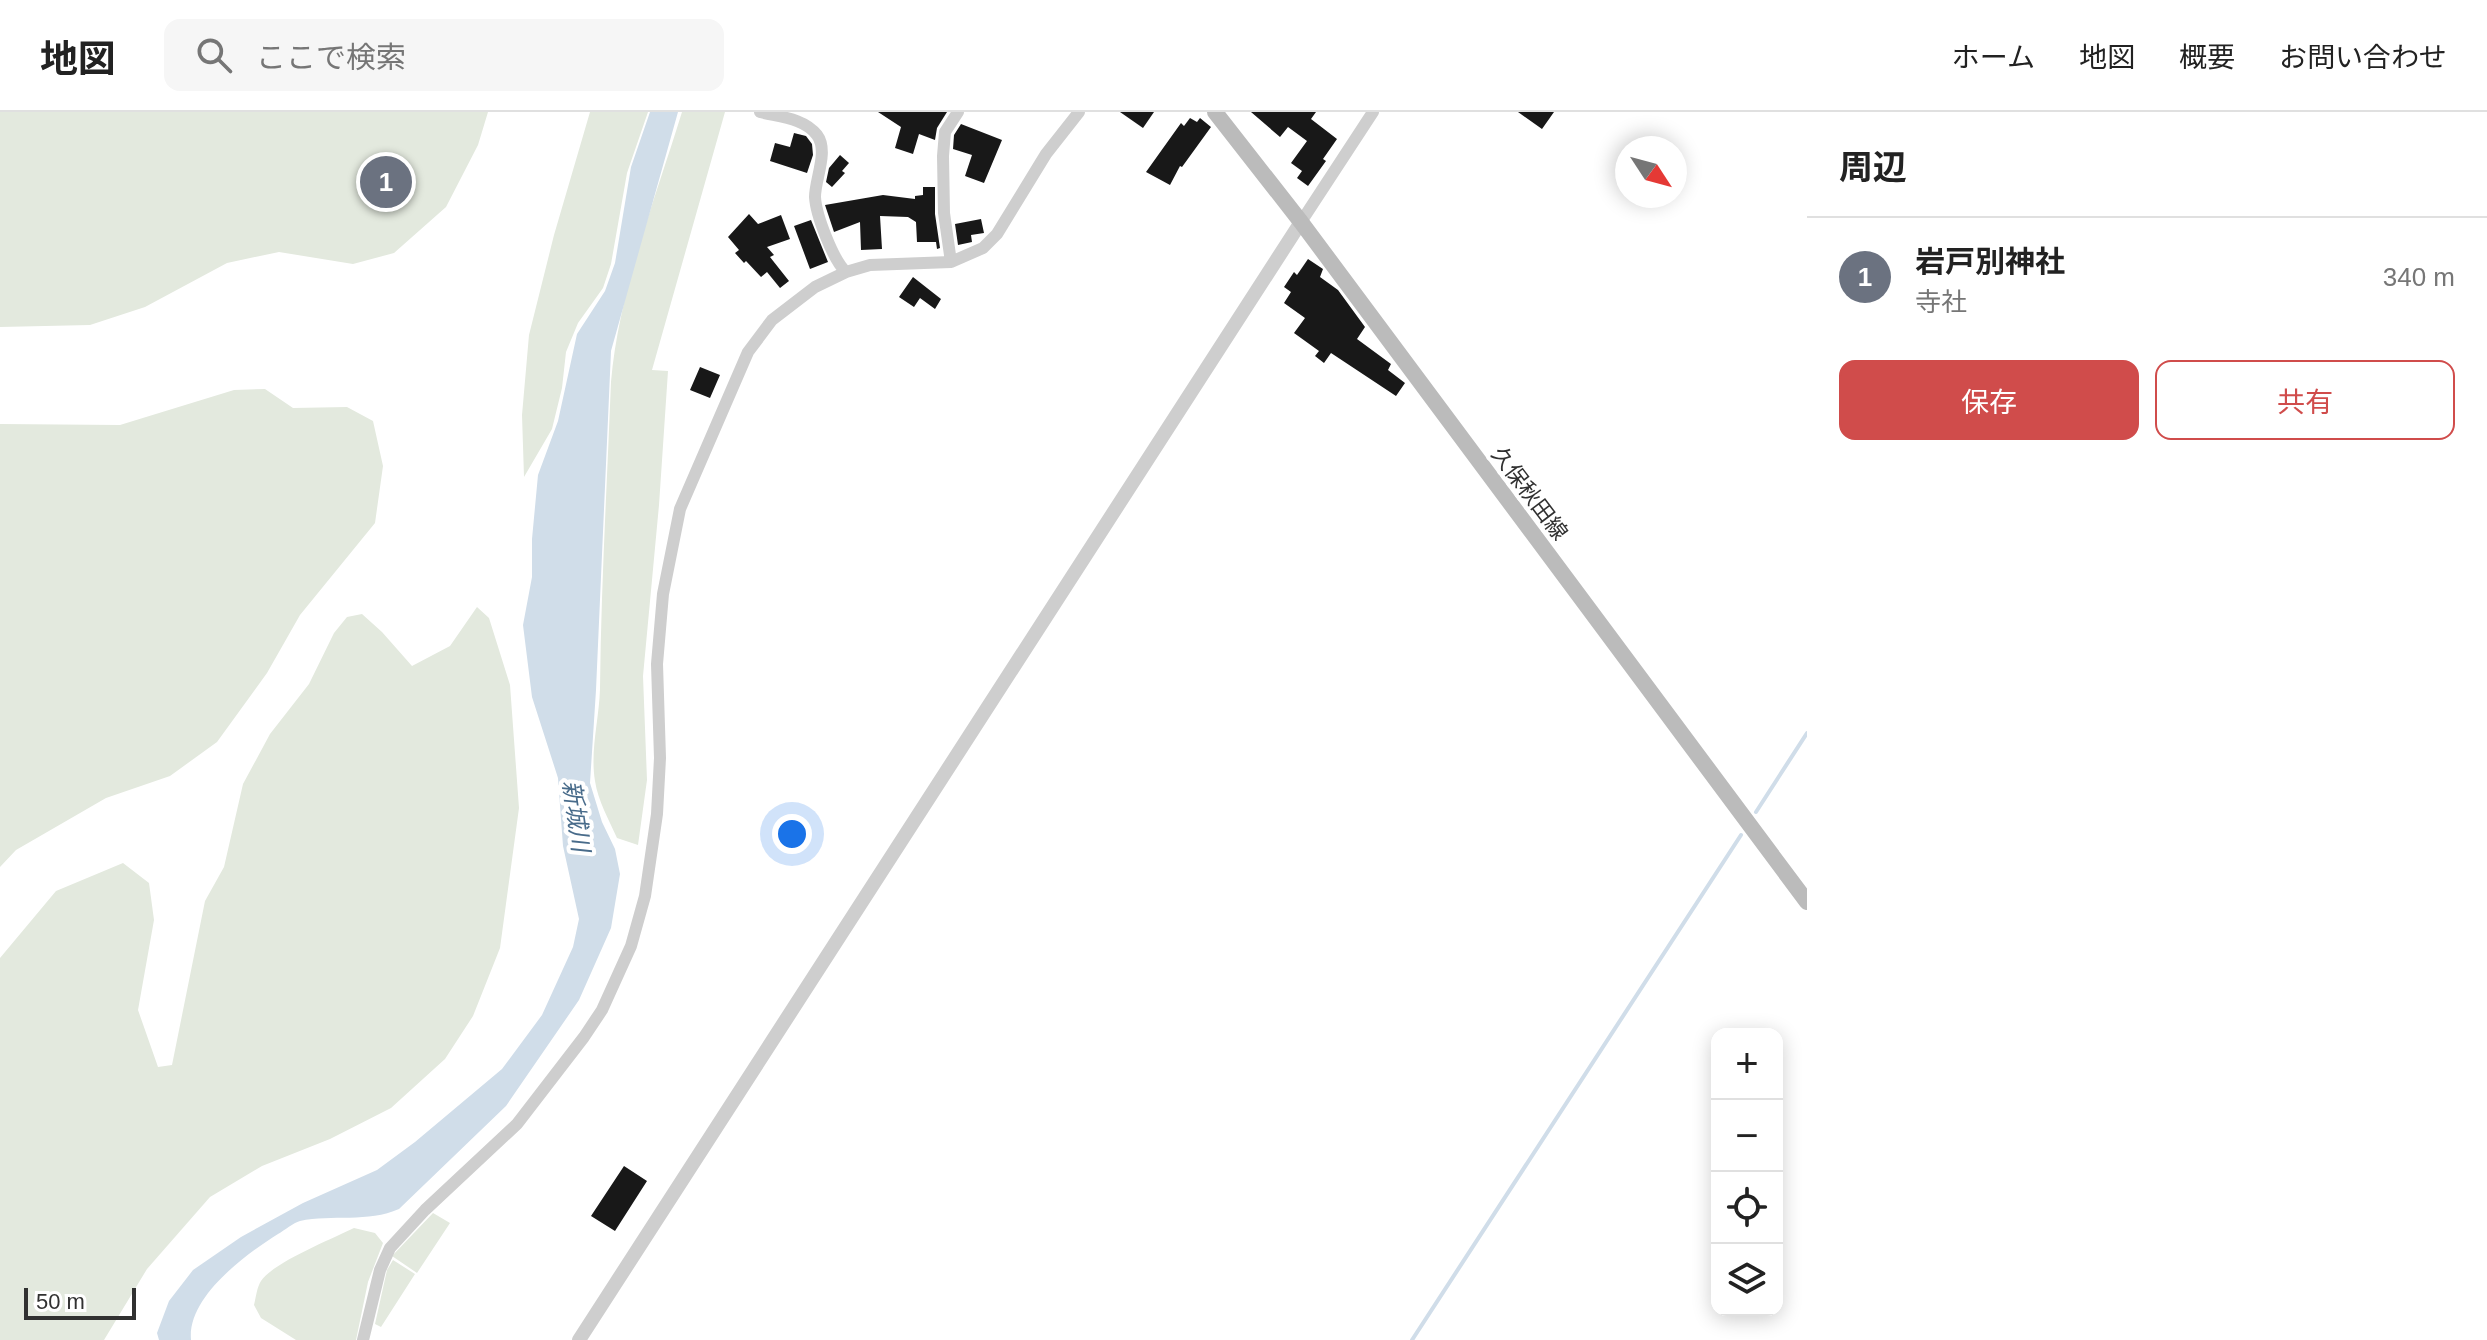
<!DOCTYPE html>
<html lang="ja">
<head>
<meta charset="utf-8">
<style>
  :root { --surface:#fff; --page:#f6f6f6; --text:#222; --muted:#767676; --line:#e0e0e0; --accent:#d04c4b }
  body { margin:0; font-family:Arial,"Noto Sans JP",sans-serif; background:var(--page); color:var(--text) }
  .controls { position:absolute; right:24px; bottom:24px; display:grid; overflow:hidden; border-radius:16px; box-shadow:0 4px 20px #0003 }
  .controls button { width:72px; height:72px; display:grid; place-items:center; padding:0; border:0; border-bottom:2px solid var(--line); background:var(--surface); color:var(--text); font:40px sans-serif }
  .compass { position:absolute; left:1615px; top:24px; width:72px; height:72px; border-radius:50%; background:var(--surface); box-shadow:0 4px 20px #0003; rotate:126deg }
  .scale { position:absolute; left:24px; bottom:20px; width:112px; box-sizing:border-box; padding-left:8px; border:4px solid #313131; border-top:0; font-size:22px; line-height:28px; white-space:nowrap; color:#313131; -webkit-text-stroke:6px #fff; paint-order:stroke }
  .you { position:absolute; left:792px; top:722px; width:28px; height:28px; margin:-20px; border:6px solid #fff; border-radius:50%; background:#1a73e8; box-shadow:0 0 0 12px #1a73e833 }
  .badge { display:grid; place-items:center; width:52px; height:52px; border-radius:50%; background:var(--accent); color:#fff; font-size:26px; font-weight:700 }
  .pin { position:absolute; translate:-50% -50%; border:4px solid #fff; box-shadow:0 2px 8px #0006 }
  .list { margin:0; padding:0; list-style:none }
  h2 { display:flex; justify-content:space-between; align-items:center; height:104px; margin:0; padding:0 32px; font-size:34px }
  h2 small { font-size:26px; font-weight:400; color:var(--muted) }
  .list li { display:grid; grid-template-columns:52px 1fr auto; gap:24px; align-items:center; box-sizing:border-box; height:120px; padding:0 32px; border-top:2px solid var(--line) }
  .list b { display:block; font-size:30px; white-space:nowrap }
  .list p { margin:0; font-size:26px; white-space:nowrap; color:var(--muted) }
  .list em { font-size:26px; font-style:normal; color:var(--muted) }
  .actions { display:flex; gap:16px; padding:24px 32px }
  .actions a { flex:1; padding:18px 0; border:2px solid var(--accent); border-radius:16px; text-align:center; font-size:28px; color:var(--accent) }
  .actions .main { background:var(--accent); color:#fff }
  .icon { flex:none; width:44px; height:44px; fill:none; stroke:currentColor; stroke-width:2; stroke-linecap:round; stroke-linejoin:round }
  .map { position:relative; flex:none; width:1807px; height:1228px; overflow:hidden }
  header { display:flex; align-items:center; gap:48px; box-sizing:border-box; height:112px; padding:0 40px; background:var(--surface); border-bottom:2px solid var(--line) }
  header strong { font-size:38px }
  nav { display:flex; gap:44px; margin-inline-start:auto; font-size:28px }
  .search { width:560px; height:72px; background:var(--page); display:flex; align-items:center; gap:20px; box-sizing:border-box; padding:0 28px; border-radius:16px; color:var(--muted); font-size:30px }
  main { display:flex }
  aside { flex:1; background:var(--surface) }
  .map>svg:first-child { display:block }
  .green { fill:#e3e9de }
  .water { fill:#d0dde9 }
  .lines { fill:none; stroke-linecap:round; stroke-linejoin:round }
  .stream { stroke:#d0dde9; stroke-width:4 }
  .building { fill:#181818 }
  .minor { stroke:#cecece; stroke-width:12 }
  .tertiary { stroke:#cecece; stroke-width:14 }
  .secondary { stroke:#bbb; stroke-width:16 }
  .labels { text-anchor:middle; stroke-width:8; stroke-linejoin:round; paint-order:stroke }
  .street-label { font-size:22px; fill:#313131; stroke:#fff }
  .water-label { font-size:24px; font-style:italic; fill:#486b8a; stroke:#fff }
</style>
</head>
<body>
<header>
<strong>地図</strong>
<div class="search"><svg class="icon" aria-label="search" viewBox="0 0 24 24"><circle cx="10" cy="10" r="6"/><path d="M15 15l6 6"/></svg>ここで検索</div>
<nav><a>ホーム</a><a>地図</a><a>概要</a><a>お問い合わせ</a></nav>
</header>
<main>
<div class="map">
<svg width="1807" height="1228" viewBox="0 0 1807 1228">
  <rect width="100%" height="100%" fill="#fff"/>
  <path class="green" d="M0,0H488L478,33L446,95L394,141L353,152L279,140L227,151L145,195L90,213L0,215Z
    M590,0H648L627,61L611,152L603,176L578,211L566,240L562,276L552,317L524,365L522,303L529,223L554,123Z
    M682,0H725L652,258L668,259L659,393L643,564L647,668L638,733L617,726C609,708 598,689 595,669C590,639 599,608 600,577C601,475 607,373 611,270C619,178 655,88 682,0Z
    M265,277L293,296L347,295L373,309L383,354L375,411L300,503L267,561L217,630L170,664L106,686L16,738L0,755V312L120,313L234,278Z
    M477,495L489,506L510,573L519,696L500,836L473,904L445,947L391,996L330,1027L262,1054L210,1085L147,1157L104,1228H0V846L56,779L123,751L149,771L154,808L138,898L158,955L172,953L205,789L224,755L243,672L270,622L309,572L334,521L347,505L362,502L382,520L412,554L450,534Z
    M433,1101L450,1111L417,1161L392,1144Z
    M354,1116L375,1121L383,1131L368,1170L356,1228H296L261,1206L254,1193C256,1185 257,1175 261,1169C274,1150 332,1127 354,1116Z
    M393,1148L415,1162L381,1215L375,1212L387,1158Z"/>
  <path class="water" d="M650,0H678L611,239L596,578L590,671L602,710L615,737L620,762L611,816L579,888L506,994L399,1097C368,1111 332,1102 300,1109C293,1111 285,1118 278,1122C246,1142 187,1185 191,1228H159L157,1221L169,1189L193,1158L241,1125L303,1091L377,1058L415,1030L502,957L542,903L573,835L579,807L563,734L558,666L532,585L523,513L532,465V427L538,363L558,309L577,222L605,179L615,151L631,55Z"/>
  <g class="lines">
    <path class="stream" d="M1756,700L1807,621
      M1412,1228L1741,723"/>
  </g>
  <path class="building" d="M878,0H947L937,16L935,28L919,22L913,42L895,36L901,15Z
    M1120,0H1154L1143,16Z
    M1251,0H1316L1311,7L1337,27L1323,47L1326,49L1308,74L1297,66L1302,59L1291,51L1307,29L1288,15L1280,25Z
    M1518,0H1554L1542,17Z
    M1190,6L1197,10L1200,6L1211,15L1182,55L1180,54L1170,73L1146,60L1181,11L1184,14Z
    M961,12L1002,28L984,71L965,64L972,43L953,37L954,23Z
    M794,21L806,24L812,32L813,43L807,61L770,49L775,31L790,35Z
    M840,43L849,51L842,59L845,61L832,75L826,70L829,56Z
    M384,59L397,69L388,81L375,71Z
    M923,75H935V102L940,136L937,137L936,130H917L916,110L908,105L880,104L882,137L861,138L860,110L834,120L825,93L883,83L915,87V84L923,83Z
    M749,102L758,112L781,103L790,127L767,135L774,143L770,145L789,169L780,176L767,160L761,165L746,149L744,151L735,141L739,138L728,125Z
    M981,107L984,121L971,123L972,130L958,133L955,112Z
    M811,108L828,150L810,157L794,114Z
    M1308,147L1323,157L1320,165L1338,178L1365,215L1357,227L1391,252L1388,258L1405,271L1396,284L1331,241L1324,251L1315,244L1319,239L1294,221L1305,206L1284,191L1291,180L1284,175L1294,160L1297,163Z
    M913,165L941,187L935,197L920,186L914,195L899,185Z
    M700,255L720,263L710,286L690,278Z
    M624,1054L647,1069L615,1119L591,1104Z"/>
  <g class="lines">
    <path class="minor" d="M760,0C779,5 804,6 817,23C829,39 815,67 815,85C816,103 833,148 846,160
      M1301,110L1373,0
      M951,150L944,101L943,44L945,20L958,0
      M363,1228L380,1158L390,1136L425,1098L517,1012L584,925L602,898L631,834L645,784L657,702L660,646L657,552L663,482L680,397L748,240L772,208L815,175L846,160L870,153L951,150L983,136L997,122L1046,42L1079,0"/>
    <path class="tertiary" d="M579,1228L1301,110"/>
    <path class="secondary" d="M1215,0L1301,110L1807,790"/>
  </g>
  <g class="labels">
    <g class="street-label">
      <text transform="translate(1530 381) rotate(53)" y="8">久保秋田線</text>
    </g>
    <g class="water-label">
      <text transform="translate(576 704) rotate(82)" y="8">新城川</text>
    </g>
  </g>
</svg>
<div class="controls">
<button>+</button>
<button>−</button>
<button><svg class="icon" aria-label="locate" viewBox="0 0 24 24"><circle cx="12" cy="12" r="6"/><path d="M12 2v4M12 18v4M2 12h4M18 12h4"/></svg></button>
<button><svg class="icon" aria-label="layers" viewBox="0 0 24 24"><path d="M12 4l9 5-9 5-9-5zM3 14l9 5 9-5"/></svg></button>
</div>
<svg class="compass" viewBox="-18 -18 36 36"><path d="M0-13l5 13h-10z" fill="#e53935"/><path d="M0 13l5-13h-10z" fill="#767676"/></svg>
<div class="scale">50 m</div>
<div class="you"></div>
<div class="pin badge" style="left:386px;top:70px;background:#6b7280">1</div>
</div>
<aside>
<h2>周辺<small></small></h2>
<ul class="list">
<li><span class="badge" style="background:#6b7280">1</span><div><b>岩戸別神社</b><p>寺社</p></div><em>340 m</em></li>
</ul>
<div class="actions"><a class="main">保存</a><a>共有</a></div>
</aside>
</main>
</body>
</html>
